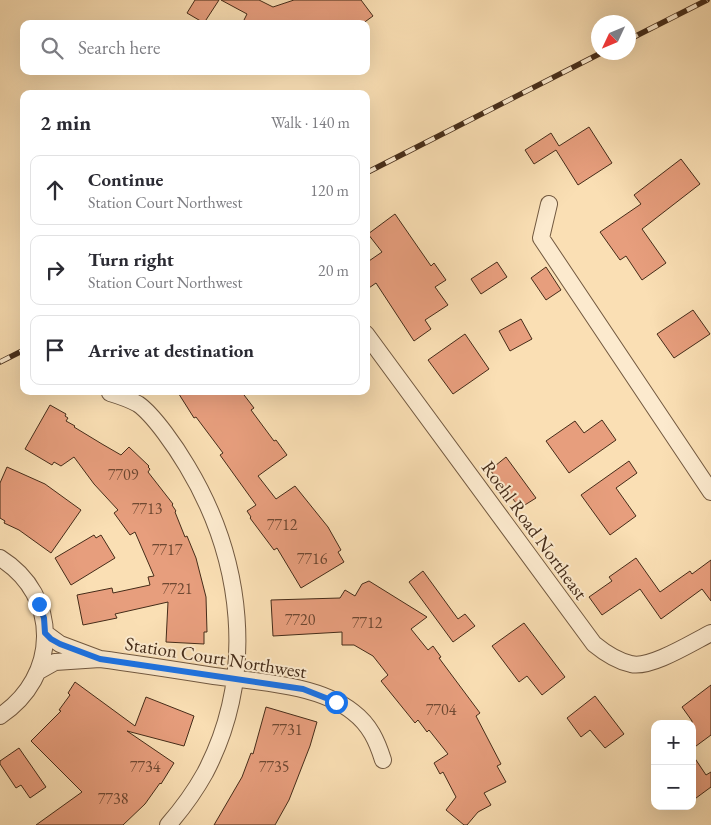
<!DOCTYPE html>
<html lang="en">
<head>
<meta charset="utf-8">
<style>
  :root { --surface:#fff; --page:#f7f7f7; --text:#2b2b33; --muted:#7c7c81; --line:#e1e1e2 }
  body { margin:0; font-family:"EB Garamond",serif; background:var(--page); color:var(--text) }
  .controls { position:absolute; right:15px; bottom:15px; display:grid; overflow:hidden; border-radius:10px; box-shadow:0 5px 20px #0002 }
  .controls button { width:45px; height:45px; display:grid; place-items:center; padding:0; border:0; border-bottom:1px solid var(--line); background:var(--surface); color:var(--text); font:25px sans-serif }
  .compass { position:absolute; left:591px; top:15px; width:45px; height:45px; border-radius:50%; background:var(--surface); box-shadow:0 5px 20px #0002; rotate:226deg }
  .stop { position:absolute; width:15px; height:15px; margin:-11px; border:4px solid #1a73e8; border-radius:50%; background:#fff }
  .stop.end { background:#1a73e8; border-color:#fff; box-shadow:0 1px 5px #0008 }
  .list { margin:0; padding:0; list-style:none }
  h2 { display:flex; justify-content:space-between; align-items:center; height:65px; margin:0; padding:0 20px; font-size:21px }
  h2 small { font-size:16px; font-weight:400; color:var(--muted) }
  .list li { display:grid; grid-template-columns:32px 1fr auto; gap:15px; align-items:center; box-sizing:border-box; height:70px; margin:0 10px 10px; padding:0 10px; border:1px solid var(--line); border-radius:10px }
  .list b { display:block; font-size:19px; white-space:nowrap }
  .list p { margin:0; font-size:16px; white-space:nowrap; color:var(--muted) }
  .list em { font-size:16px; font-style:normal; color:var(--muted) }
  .icon { flex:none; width:28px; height:28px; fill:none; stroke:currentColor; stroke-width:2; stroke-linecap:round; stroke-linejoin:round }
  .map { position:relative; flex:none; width:711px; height:825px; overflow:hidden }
  .search { position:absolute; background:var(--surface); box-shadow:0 5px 20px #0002; left:20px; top:20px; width:350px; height:55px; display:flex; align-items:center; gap:12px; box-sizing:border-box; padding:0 18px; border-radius:10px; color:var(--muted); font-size:19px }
  .panel { position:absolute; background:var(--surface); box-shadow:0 5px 20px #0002; left:20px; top:90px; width:350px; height:305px; border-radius:10px }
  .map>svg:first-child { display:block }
  .building { fill:#e79e7d; stroke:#452c19 }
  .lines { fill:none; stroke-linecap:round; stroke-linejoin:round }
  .minor-casing { stroke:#725940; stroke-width:18 }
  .minor { stroke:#fceace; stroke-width:16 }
  .rail-casing { stroke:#452c19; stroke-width:5.5 }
  .rail { stroke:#fceace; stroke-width:4; stroke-dasharray:11; stroke-linecap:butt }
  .route { stroke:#1a73e8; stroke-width:6 }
  .labels { text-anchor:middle; stroke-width:4; stroke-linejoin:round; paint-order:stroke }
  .number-label { font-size:16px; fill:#6e4832 }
  .street-label { font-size:19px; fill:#452c19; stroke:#fceace }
</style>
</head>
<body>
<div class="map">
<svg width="711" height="825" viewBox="0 0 711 825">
  <rect width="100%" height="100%" fill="#fadfb4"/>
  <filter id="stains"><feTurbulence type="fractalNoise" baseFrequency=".004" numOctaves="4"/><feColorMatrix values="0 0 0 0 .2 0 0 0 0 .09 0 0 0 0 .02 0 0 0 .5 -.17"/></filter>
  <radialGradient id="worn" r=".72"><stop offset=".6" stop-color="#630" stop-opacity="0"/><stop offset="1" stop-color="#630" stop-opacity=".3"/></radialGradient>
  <path class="building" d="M195,0H219L204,23L187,13Z
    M221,0H259L273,7L294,0H361L373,16L362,24H242L247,14Z
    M589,127L612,163L578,185L556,150L534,164L525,150L551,133L559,146Z
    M681,159L700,184L642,229L666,263L642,280L626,256L620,260L600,232L641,204L634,195Z
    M395,214L431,266L434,263L446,280L435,287L448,305L425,320L431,329L414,341L376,283L366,290V263L382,252L368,234Z
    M497,262L507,277L481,294L471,279Z
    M546,267L561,290L546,300L531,278Z
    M693,310L710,334L674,358L657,334Z
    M521,319L532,339L510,351L499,331Z
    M465,334L489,369L453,394L428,360Z
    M177,391H241L254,408L251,410L274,441L276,440L287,455L258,476L276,499L295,486L328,527L341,550L338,552L344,562L301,588L277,548L274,550L250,518L251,517L247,511L256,505L220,455L223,453L196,417L194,418Z
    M50,405L66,414L65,416L68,418L66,421L75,426L74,427L102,444L121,455L129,447L149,466L148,467L150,469L148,472L173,504L172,505L176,511L175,512L185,537L187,536L196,558L206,597L207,632H204V644L166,642L168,602L115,614L117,618L83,625L77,595L112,588L113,593L150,585L148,577L154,576L135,532L130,535L114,513L118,510L94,484L74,457L61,466L54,462L52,465L25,449Z
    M602,420L616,440L569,473L546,441L575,421L584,433Z
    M506,457L536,498L520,508L490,470Z
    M629,461L637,473L616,488L636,516L610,535L581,495Z
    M7,467L45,484L81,510L51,553L19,530L4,523L5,521L0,518V483Z
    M94,535L96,538L101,535L115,558L71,585L55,558Z
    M636,558L660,592L690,571L692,574L711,560V601L702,589L661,619L640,589L602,615L589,597L612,581L609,577Z
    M423,571L458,619L465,614L475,626L453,642L409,582Z
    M369,581L427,617L411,629L428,650L433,646L441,657L439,658L480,713L476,716L501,764L497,766L506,782L484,793L491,805L478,812L467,825H464L446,810L456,797L443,772L440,774L434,763L448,754L429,730L427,732L418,720L415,723L381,681L388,675L373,656L354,645H342V632L273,636L271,600L340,598L345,590L355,596L362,584Z
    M524,623L565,677L542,695L527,676L519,682L492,646Z
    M75,682L135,726L146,697L194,716L184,746L127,731L174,763L161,784L160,783L145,804L123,825H36L82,792L31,741L61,711L59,710L70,695L68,693Z
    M711,685V735L692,749V721L682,707Z
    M595,696L624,734L605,748L590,730L581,737L567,718Z
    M266,707L317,722L310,746L289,800L275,825H214L242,777L251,753L253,754Z
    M19,748L46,787L30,798L21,785L16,788L0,764V761Z
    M692,754L706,775L711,772V787L692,801Z"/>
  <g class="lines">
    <defs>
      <path id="minor" d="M549,204L541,238L711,492
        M366,334L594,644C605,653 617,661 631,664C650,669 693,642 711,633
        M110,393C120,396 129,399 138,404C154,415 177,449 187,466C243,559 257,674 205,773C195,791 182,809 168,825
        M0,558C61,596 59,677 0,716
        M100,659C138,664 176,670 214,676C257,682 318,684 353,712C370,725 377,741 383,760
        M39,671L55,662L100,659L60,644L45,633"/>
    </defs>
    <use href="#minor" class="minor-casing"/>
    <use href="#minor" class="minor"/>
    <defs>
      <path id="rail" d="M628,40L707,0
        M366,173L603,52
        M0,362L24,350"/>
    </defs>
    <use href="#rail" class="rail-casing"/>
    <use href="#rail" class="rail"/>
  </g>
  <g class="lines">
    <path class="route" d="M39,604L44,618L45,633L51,639L60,644L100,659L303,689L336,702"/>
  </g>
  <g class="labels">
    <g class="number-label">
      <text x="123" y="480">7709</text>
      <text x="147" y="514">7713</text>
      <text x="282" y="530">7712</text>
      <text x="167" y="555">7717</text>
      <text x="312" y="564">7716</text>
      <text x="177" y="594">7721</text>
      <text x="300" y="625">7720</text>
      <text x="367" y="628">7712</text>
      <text x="441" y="715">7704</text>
      <text x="287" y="735">7731</text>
      <text x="145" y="772">7734</text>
      <text x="274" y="772">7735</text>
      <text x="113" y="804">7738</text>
    </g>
    <g class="street-label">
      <text transform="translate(535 530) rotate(54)" y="7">Roehl Road Northeast</text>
      <text transform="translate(216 657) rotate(9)" y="7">Station Court Northwest</text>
    </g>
  </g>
  <rect width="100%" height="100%" filter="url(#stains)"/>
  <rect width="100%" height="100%" fill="url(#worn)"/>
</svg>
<div class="controls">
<button>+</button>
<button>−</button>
</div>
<svg class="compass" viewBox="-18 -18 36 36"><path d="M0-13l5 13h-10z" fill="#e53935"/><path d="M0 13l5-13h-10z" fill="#7c7c81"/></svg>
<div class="stop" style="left:336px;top:702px"></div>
<div class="stop end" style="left:39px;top:604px"></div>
<div class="search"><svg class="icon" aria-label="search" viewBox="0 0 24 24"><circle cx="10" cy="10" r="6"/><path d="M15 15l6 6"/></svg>Search here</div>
<section class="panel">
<h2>2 min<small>Walk · 140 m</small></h2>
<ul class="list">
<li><svg class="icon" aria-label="ahead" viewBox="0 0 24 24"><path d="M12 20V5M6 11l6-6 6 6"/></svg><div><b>Continue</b><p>Station Court Northwest</p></div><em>120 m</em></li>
<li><svg class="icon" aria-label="right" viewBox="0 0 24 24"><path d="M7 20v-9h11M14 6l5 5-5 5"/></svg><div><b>Turn right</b><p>Station Court Northwest</p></div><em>20 m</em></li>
<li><svg class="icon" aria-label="arrive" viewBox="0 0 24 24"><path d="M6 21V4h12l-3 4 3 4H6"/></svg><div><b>Arrive at destination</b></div></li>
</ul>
</section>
</div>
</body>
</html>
